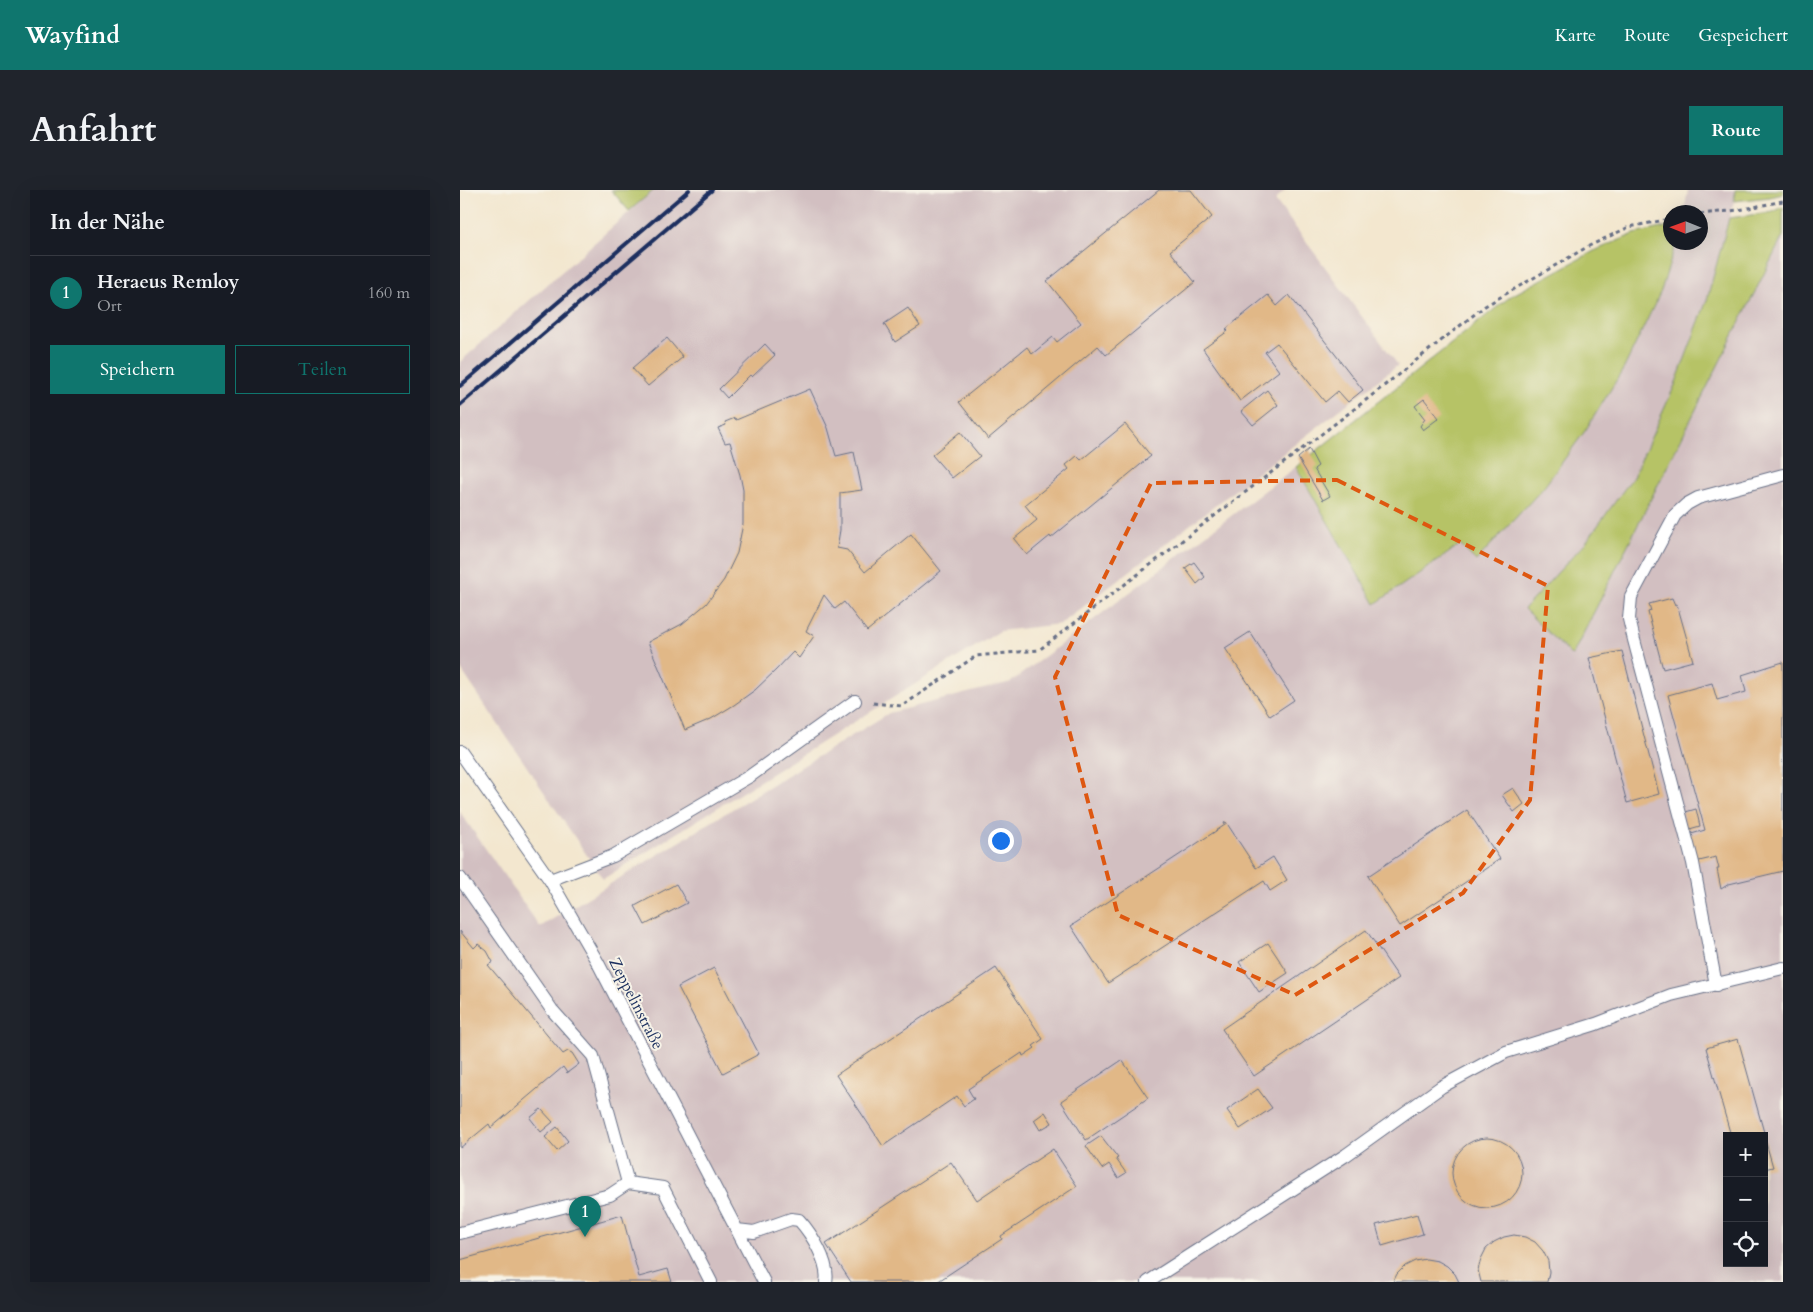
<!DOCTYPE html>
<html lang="de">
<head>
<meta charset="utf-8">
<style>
  :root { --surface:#171b24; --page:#20242c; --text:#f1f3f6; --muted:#9ea1a6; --line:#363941; --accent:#0f766e }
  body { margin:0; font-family:Cardo,serif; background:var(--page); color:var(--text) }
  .controls { position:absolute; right:15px; bottom:15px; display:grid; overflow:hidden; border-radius:0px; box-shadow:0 5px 20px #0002 }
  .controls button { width:45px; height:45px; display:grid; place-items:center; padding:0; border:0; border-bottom:1px solid var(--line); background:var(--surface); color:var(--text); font:25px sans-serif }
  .compass { position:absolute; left:1203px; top:15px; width:45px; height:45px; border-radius:50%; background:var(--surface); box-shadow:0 5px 20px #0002; rotate:271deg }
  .you { position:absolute; left:540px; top:650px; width:18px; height:18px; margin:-12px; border:4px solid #fff; border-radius:50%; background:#1a73e8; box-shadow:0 0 0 8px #1a73e833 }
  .badge { display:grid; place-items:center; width:32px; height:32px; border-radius:50%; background:var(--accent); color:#fff; font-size:16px; font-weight:700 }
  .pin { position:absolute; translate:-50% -41px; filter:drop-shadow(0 1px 2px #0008) }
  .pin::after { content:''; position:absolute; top:26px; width:18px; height:15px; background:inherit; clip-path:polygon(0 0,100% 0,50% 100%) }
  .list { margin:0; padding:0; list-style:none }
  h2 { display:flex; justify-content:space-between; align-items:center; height:65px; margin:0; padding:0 20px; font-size:21px }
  h2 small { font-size:16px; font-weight:400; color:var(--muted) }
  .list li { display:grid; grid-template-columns:32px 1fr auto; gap:15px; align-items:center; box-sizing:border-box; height:75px; padding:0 20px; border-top:1px solid var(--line) }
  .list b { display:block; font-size:19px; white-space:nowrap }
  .list p { margin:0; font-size:16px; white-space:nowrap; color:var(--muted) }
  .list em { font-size:16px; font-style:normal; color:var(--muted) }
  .actions { display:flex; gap:10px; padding:15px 20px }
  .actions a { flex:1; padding:11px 0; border:1px solid var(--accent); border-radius:0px; text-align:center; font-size:18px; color:var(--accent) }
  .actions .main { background:var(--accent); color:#fff }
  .icon { flex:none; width:28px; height:28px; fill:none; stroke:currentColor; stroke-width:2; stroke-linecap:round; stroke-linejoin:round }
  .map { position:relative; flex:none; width:1323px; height:1092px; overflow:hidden; border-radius:0px }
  header { display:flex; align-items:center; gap:30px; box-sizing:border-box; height:70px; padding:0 25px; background:var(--accent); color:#fff }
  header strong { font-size:24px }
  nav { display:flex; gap:28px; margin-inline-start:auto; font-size:18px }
  .intro { display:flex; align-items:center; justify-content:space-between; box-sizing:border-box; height:120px; padding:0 30px }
  h1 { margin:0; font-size:35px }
  .button { padding:12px 22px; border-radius:0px; background:var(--accent); color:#fff; font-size:18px; font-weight:700 }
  main { display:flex; gap:30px; padding:0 30px }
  aside { flex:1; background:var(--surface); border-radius:0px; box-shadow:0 5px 20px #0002 }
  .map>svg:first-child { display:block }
  .industrial { fill:#d2bfc1; fill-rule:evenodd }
  .green { fill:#b6c366; stroke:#687962 }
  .building { fill:#e1b887 }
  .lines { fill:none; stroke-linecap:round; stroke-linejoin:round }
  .lane-casing { stroke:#676f86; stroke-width:14 }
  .path { stroke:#676f86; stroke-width:3; stroke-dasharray:4 4; stroke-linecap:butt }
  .lane { stroke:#fff; stroke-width:12 }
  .rail { stroke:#1b2f5e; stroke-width:4 }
  .marked { fill:none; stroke:#de5710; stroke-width:4; stroke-dasharray:10 6; stroke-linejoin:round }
  .labels { text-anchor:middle; stroke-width:4; stroke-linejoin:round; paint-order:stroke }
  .street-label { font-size:16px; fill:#1b2f5e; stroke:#f7f3e8 }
</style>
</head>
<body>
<header>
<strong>Wayfind</strong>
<nav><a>Karte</a><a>Route</a><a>Gespeichert</a></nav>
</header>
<div class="intro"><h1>Anfahrt</h1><a class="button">Route</a></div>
<main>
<aside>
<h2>In der Nähe<small></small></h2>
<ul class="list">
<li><span class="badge">1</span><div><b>Heraeus Remloy</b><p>Ort</p></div><em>160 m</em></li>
</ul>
<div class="actions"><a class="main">Speichern</a><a>Teilen</a></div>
</aside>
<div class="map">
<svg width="1323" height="1092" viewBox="0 0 1323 1092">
  <rect width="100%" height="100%" fill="#f7f3e8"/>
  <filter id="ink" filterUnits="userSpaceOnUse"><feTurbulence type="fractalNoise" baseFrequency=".02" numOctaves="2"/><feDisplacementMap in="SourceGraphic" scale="10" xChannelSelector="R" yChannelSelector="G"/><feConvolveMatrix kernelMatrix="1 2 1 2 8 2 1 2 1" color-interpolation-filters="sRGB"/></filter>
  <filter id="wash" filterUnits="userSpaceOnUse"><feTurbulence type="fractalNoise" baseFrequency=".0096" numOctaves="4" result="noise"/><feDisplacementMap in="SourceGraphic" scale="20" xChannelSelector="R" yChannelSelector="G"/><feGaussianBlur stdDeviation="1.12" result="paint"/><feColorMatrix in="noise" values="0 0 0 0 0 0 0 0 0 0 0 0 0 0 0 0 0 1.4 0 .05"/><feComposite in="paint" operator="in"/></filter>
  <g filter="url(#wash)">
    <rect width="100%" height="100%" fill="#f3e7cf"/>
    <path class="industrial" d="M194,0H825L815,10L938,175L601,434L540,441L143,689L0,478V172Z
      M1228,0H1275L1274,11L1247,110L1215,195L1173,287L1126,352L1112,465L1323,46V1092H0V622L80,737L429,523L551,492L836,277L915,414L1001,355L1017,370L1084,297L1125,241L1164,178L1201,102L1216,53L1240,52V22H1224ZM1267,946H1304V1073H1267Z"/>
    <path class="green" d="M151,0H194L169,21Z
      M1275,0H1323V4L1310,7L1274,11Z
      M1323,17V46L1112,466L1064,419L1126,352L1173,287L1215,195L1247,110L1269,28L1313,22Z
      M1210,36V52L1216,53L1201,101L1164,178L1125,241L1084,297L1016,371L1000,355L915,414L836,277L1051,106L1134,61L1174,44Z"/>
    <g id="blocks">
      <path class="building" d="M699,0H731L752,27L710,61L735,92L646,165L638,156L528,249L499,212L567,157L572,164L593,147L597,152L621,133L587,91Z
        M808,105L817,116L829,105L903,200L888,212L878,201L865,212L817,153L805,162L819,181L780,211L743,159L768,141L766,139Z
        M448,118L460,136L435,152L424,134Z
        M207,148L223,167L188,196L172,178Z
        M305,154L315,165L292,187L290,185L267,208L259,199Z
        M350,199L368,238L376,266L394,262L402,300L380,303V340L377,358L387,360L405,382L451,344L481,381L407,441L384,412L375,419L364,405L346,441L354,446L339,468L333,462L316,480L295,500L274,515L251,529L225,540L188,452L222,434L246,414L264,390L277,363L283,334V300L280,285L270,252L265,253L258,238L266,235L265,232L275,228L276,230Z
        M807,200L818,215L793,235L781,221Z
        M964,209L979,228L963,240L960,236L965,229L955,216Z
        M665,234L691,266L591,348L590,346L567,365L554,349L577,330L565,315L609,279L606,275L617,266L621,270Z
        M500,242L520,266L492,288L472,265Z
        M849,259L858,276L854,279L870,306L863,310L838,268Z
        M734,372L745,387L737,394L725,378Z
        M1212,408L1215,415L1217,414L1233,471L1203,479L1188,422L1191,421L1189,414Z
        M790,442L834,510L810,526L765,458Z
        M1162,461L1199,604L1167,613L1129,468Z
        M1323,472V681L1269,694L1261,699L1257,679H1259L1256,667L1235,672L1228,645L1245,640L1208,505L1252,493L1257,510L1286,502L1282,485Z
        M1053,598L1064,614L1054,622L1042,605Z
        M1236,619L1240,636L1226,640L1222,623Z
        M1007,620L1040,669L940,736L908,686Z
        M766,632L796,678L813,667L827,690L810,701L804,691L648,793L611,736L765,635L764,633Z
        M216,694L227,713L185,735L175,716Z
        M906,740L939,788L794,886L762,839Z
        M0,741L14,758L18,754L27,761L33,772L28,775L103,864L108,861L112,863L119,874L107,883L103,877L31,938L29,934L0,958Z
        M808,753L828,783L799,802L779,772Z
        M254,778L299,864L263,883L218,797Z
        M536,778L583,849L573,856L575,858L563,866L562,863L508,899L514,909L504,916L497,906L423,956L376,885Z
        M1278,849L1305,946H1271L1246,858Z
        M662,870L688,908L626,950L601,911Z
        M798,899L812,918L780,939L767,920Z
        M81,919L93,932L81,942L70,928Z
        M585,922L592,933L580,940L574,930Z
        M97,937L108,951L97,961L85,947Z
        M641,946L658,968L656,969L666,983L658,988L649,974L642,979L626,956Z
        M1304,946L1313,977L1304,979Z
        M992 983a35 35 0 1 1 70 0a35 35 0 1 1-70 0Z
        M593,959L617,996L541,1046L542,1049L477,1092H391L366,1054L491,972L517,1010Z
        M957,1024L963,1044L922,1056L916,1035Z
        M162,1025L179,1087L208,1079L212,1092H0V1070Z
        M1054,1045L1065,1047L1075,1052L1083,1061L1088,1071L1089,1082L1087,1092H1021L1018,1080L1021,1069L1026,1059L1034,1052L1044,1047Z
        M966,1069L978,1071L987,1076L995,1084L999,1092H933L937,1084L945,1076L955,1071Z"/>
    </g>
  </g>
  <g filter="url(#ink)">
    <use href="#blocks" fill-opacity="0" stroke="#676f86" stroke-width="1"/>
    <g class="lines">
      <defs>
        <path id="lane" d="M0,562L90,690L138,773L304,1092
          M0,688L92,820L133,866L168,993L203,998L251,1092
          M90,690L153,666L290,586L395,511
          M1256,795L1233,673L1174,450L1169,429L1171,407L1215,325L1227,314L1238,308L1323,285
          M277,1040L294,1042L331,1029L339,1030C351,1043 370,1073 366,1092
          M0,1043L150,1005L168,993
          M688,1092L886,965L981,897L1046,862L1136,834L1211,805L1323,778"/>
      </defs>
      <use href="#lane" class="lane-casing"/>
      <path class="path" d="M1240,24L1279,20L1323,11
        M413,513L442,516L516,466L579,460L906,210L1025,116L1129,56L1169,37L1210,29"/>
      <use href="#lane" class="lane"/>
      <path class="rail" d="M0,196L229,0
        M0,215L252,0"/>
    </g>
  </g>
  <path class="marked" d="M877,290L1088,396L1070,610L1003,703L835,805L658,725L595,487L691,293Z"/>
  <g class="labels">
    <g class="street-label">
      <text transform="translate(177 813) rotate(63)" y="6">Zeppelinstraße</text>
    </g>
  </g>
</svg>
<div class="controls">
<button>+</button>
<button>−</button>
<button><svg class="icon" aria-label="locate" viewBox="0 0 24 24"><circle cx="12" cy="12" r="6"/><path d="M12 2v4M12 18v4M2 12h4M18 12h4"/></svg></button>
</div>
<svg class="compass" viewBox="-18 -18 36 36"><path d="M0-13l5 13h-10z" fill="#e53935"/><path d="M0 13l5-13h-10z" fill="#9ea1a6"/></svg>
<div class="you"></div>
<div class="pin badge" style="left:125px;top:1047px">1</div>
</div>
</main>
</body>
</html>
